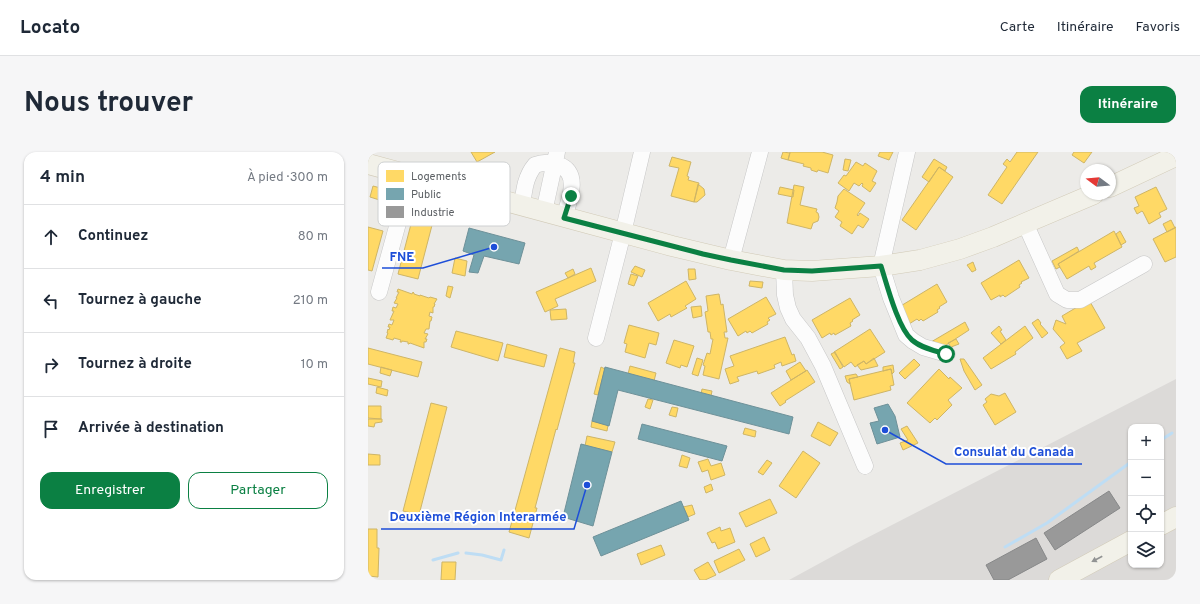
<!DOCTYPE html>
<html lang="fr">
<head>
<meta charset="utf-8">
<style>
  :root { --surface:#fff; --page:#f6f6f7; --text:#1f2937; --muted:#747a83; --line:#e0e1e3; --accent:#0b8043 }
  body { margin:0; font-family:Overpass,sans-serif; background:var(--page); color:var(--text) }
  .controls { position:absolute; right:12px; bottom:12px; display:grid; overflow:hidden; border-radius:8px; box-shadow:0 1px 3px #0004 }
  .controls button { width:36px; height:36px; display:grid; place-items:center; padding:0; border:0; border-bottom:1px solid var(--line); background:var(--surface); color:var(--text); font:20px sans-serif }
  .compass { position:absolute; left:712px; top:12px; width:36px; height:36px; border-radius:50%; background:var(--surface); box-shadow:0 1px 3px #0004; rotate:286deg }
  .stop { position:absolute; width:12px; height:12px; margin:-9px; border:3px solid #0b8043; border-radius:50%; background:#fff }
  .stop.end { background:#0b8043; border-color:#fff; box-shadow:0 1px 4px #0008 }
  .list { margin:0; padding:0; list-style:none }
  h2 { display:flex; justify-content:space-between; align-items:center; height:52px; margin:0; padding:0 16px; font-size:17px }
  h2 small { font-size:13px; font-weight:400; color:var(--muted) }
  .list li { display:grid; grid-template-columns:26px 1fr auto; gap:12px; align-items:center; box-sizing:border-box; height:64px; padding:0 16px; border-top:1px solid var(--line) }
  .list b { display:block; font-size:15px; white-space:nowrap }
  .list em { font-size:13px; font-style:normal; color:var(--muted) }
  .actions { display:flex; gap:8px; padding:12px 16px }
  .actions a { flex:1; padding:9px 0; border:1px solid var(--accent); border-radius:12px; text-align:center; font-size:14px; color:var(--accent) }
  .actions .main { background:var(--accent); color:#fff }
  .icon { flex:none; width:22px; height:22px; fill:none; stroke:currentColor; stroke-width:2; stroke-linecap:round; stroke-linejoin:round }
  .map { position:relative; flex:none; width:808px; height:428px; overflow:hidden; border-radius:12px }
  header { display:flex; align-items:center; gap:24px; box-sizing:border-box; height:56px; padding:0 20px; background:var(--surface); border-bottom:1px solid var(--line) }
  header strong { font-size:19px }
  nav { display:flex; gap:22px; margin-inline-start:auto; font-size:14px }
  .intro { display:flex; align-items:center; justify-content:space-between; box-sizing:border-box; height:96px; padding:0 24px }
  h1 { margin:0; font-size:28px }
  .button { padding:10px 18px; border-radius:12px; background:var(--accent); color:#fff; font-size:14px; font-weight:700 }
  main { display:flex; gap:24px; padding:0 24px }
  aside { flex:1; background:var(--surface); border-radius:12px; box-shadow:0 1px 3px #0004 }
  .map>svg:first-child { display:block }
  .industrial { fill:#dcdad8; fill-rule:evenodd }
  .homes { fill:#ffd966; stroke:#ceb566 }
  .public { fill:#76a5af; stroke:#6e9199 }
  .industry { fill:#999; stroke:#878889 }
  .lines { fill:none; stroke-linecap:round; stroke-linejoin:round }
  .stream { stroke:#beddf4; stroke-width:3 }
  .minor-casing { stroke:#c7c7c7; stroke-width:17 }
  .major-casing { stroke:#d2cbb8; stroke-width:21 }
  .minor { stroke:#fcfcfc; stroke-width:16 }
  .major { stroke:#f2f1e9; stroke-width:20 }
  .oneway { fill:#919393 }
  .route { stroke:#0b8043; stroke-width:5 }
  .key { fill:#fff; stroke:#ced0d1; stroke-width:1 }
  .key-label { font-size:11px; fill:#5d6165 }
  .leader { fill:none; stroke:#1d4ed8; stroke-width:1.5 }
  .callout-dot { fill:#1d4ed8; stroke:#fff; stroke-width:1.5 }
  .callout-label { font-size:13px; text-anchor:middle; font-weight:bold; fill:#1d4ed8; stroke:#fff; stroke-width:4; stroke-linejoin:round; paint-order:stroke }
</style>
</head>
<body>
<header>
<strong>Locato</strong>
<nav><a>Carte</a><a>Itinéraire</a><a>Favoris</a></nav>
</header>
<div class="intro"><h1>Nous trouver</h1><a class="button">Itinéraire</a></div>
<main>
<aside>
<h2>4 min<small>À pied · 300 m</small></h2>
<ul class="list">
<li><svg class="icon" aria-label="ahead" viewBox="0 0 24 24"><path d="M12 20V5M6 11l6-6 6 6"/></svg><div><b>Continuez</b></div><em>80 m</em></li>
<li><svg class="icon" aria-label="left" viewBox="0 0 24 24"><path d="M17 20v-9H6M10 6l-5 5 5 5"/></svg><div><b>Tournez à gauche</b></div><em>210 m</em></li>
<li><svg class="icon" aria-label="right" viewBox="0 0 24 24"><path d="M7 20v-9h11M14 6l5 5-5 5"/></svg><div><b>Tournez à droite</b></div><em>10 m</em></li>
<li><svg class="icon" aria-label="arrive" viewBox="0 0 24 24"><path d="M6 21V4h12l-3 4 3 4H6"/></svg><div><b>Arrivée à destination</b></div></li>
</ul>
<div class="actions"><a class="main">Enregistrer</a><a>Partager</a></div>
</aside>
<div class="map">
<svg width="808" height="428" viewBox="0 0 808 428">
  <rect width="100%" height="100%" fill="#ecebe8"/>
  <path class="industrial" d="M808,227V428H421L487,392ZM763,275H793V413H763Z"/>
  <path class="homes" d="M103,0H127L109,10Z
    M415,0L422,1L420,8L413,6Z
    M422,0H454L465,3L460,21L450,18L449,20L443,18V16L435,14L436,12L420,8Z
    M512,0H525L521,8L510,4Z
    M649,0H670L634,52L620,43L639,15L635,12L639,7L642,10Z
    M706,0H724L716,11L704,3Z
    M304,5L323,10L319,24L321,25L320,28L331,31L326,50L303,44L311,16L301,14Z
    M477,7L483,8L480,19L475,18Z
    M566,7L579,15L577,19L571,15L561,30L554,25Z
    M488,10L495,14L497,11L509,19L504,29L508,31L502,40L494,34L495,32L494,31L491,34L486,31L481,39L470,31L476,23L478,24Z
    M571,15L585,25L548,78L534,68Z
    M330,32L336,37L337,43L329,50H326Z
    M426,33L436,35L432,53L449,57L448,60L450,61L451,65L450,69L445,71L443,77L419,71Z
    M5,34L24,39L21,51L2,45Z
    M412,35L426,38L425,45L410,42Z
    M788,35L799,57L791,61L793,65L781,72L775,60L774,59L769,62L766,56L771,54L767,45Z
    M476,37L497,51L489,63L490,64L492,61L501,67L495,76L490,73L484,82L472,74L474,70L467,65L471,59L467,56L469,50L470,44Z
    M48,53L68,58L50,127L30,122Z
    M803,68L807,76L799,80L795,72Z
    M0,75L15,79L4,119L0,118Z
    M808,75V105L797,110L785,87Z
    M746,79L754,95L726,111L728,115L723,118L721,114L699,127L690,112Z
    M752,79L758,90L753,93L748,82Z
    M709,95L711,99L690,112L692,115L688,117L684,109Z
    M87,106L99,109L97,124L84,121Z
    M651,108L661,126L653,130L654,131L651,133L652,135L637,145L635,143L632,145V143L623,148L613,131Z
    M605,110L608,118L604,120L599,113Z
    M267,114L277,118L274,125L263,120Z
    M223,116L228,129L187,147L190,154L177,160L168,140Z
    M205,117L207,122L200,126L197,121Z
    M320,117H327L328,127L321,128Z
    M263,122L270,124L266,134L260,132Z
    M318,129L328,147L317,154L319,156L303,165L302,162L290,169L280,151Z
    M382,129L395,130L394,136L381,134Z
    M569,132L579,150L571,155L572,156L569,158L570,160L555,169L553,167L551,169L549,167L541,172L531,155Z
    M80,134L85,135L82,146L78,144Z
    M30,137L44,142L45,140L46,141V142L52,144V143L61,146L62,145L69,147L66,152H67L66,155H65V161L62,160L61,164L64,165L63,169H62L61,177H58L56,181L60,182L57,187H59L58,190H56V196L42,191L41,192H40V190L34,189V190H32L33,188L26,186L25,188L18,186L20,181H19L20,177L21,178L22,175H20L21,172L24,173L26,168H22L26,159H24L25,155L28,156L30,152L26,151L29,146H28L31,140H29Z
    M351,142L353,153L355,152L359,180H356L357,186H360L351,227L335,223L337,214L335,213L339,201L342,202L345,187H343L342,180H340L337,160L340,159L338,144Z
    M398,145L408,162L400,166L402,168L399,170L400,172L384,181L382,179L379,181L378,179L370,184L360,167Z
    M482,146L492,163L484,168L485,169L482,171L483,174L467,183L466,181L463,183L462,181L454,186L444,168Z
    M721,148L737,176L709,191L714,199L699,207L692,195L697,191L685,177L688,168L698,172L694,164Z
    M333,154L334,164L325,166L323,155Z
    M198,157L199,167L183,168L182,158Z
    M670,167L673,171L672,172L680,181L674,186L664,171Z
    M597,170L601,178L569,199L563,190Z
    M261,173L291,181L288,193L281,191L277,206L257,200L259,192L256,191Z
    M631,174L634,178L632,179L638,188L633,192L623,181Z
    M657,174L665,186L647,200L648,202L623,217L615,206Z
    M502,177L517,200L498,212L496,209L487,215L483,210L476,215L466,200Z
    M88,179L135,191L130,209L83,195Z
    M417,185L424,203L426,202L428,209L414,214L413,210L406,213L407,216L390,222L389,219L369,225L371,229L362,232L357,217L366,214L362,204Z
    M588,187L591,192L583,195L580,191Z
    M306,188L326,194L319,215L313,213L312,216L298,211Z
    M139,192L179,203L176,215L136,205Z
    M0,196L54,210L50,225L0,212Z
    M192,196L207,200L205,211H207L189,278L188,277L167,356H169L161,386L141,380Z
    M467,200L475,215L472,217L463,202Z
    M329,206L335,208L330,224L324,222Z
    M506,206L510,214L493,218L489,213L496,209L498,212Z
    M546,207L552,213L537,227L531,221Z
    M592,207H596L614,233L607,238L596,219Z
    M432,210L438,219L423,228L418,219Z
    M525,213L526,220L524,222L523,217L515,219V215Z
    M262,214L288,221L286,229L260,222Z
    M13,215L24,218L22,224L12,221Z
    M233,215L237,217L230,243L226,242Z
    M523,217L526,233L522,234L523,238L486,248L481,227Z
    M571,217L581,227L582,225L594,236L580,248L584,253L569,268L567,266L562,271L539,251Z
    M439,218L447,230L417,249L418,250L412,254L403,241Z
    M488,222L490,225L481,227L482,232L479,230L477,224Z
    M0,226L14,229L13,235L0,232Z
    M9,235L20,238L19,244L8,241Z
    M334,237L344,239L343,244L333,242Z
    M637,241L648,260L627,273L615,253L619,250L617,247L623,242L631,244Z
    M280,247L285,248L282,257L277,255Z
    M63,251L79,255L51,363L35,359Z
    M0,254H13V267L0,266Z
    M304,255L310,256L308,265L301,263Z
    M0,267H14V270L7,271L6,275L0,274Z
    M224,269L240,273L239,279L223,275Z
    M450,270L470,281L462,294L443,284Z
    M539,274L550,291L535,298L532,291L540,288L533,277Z
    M377,276L388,279L387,285L375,282Z
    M219,284L247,290L244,300L217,294Z
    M435,299L452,311L428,346L411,334Z
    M0,302L12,303V313H0Z
    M314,303L322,306L319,316L311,314Z
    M340,307L343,314L353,311L357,323L343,328L340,318L334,320L330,310Z
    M399,308L404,311L395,323L390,320Z
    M343,332L345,338L338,341L336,335Z
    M402,347L409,361L378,375L371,361Z
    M324,353L327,362L320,365L315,355Z
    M352,375L353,379L362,376L367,390L350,397L347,390L344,391L339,381Z
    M0,377H9V396H11L10,425L1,424V422H0Z
    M396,385L402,398L388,405L382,392Z
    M293,393L297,403L273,413L269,402Z
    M371,397L377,408L351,421L346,409Z
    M74,410H88L87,428H73Z
    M340,410L348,423L337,428H332L326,418Z"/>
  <path class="public" d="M101,76L157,91L151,112L116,104L110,121L101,120L106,103L95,99Z
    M237,215L425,265L421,282L250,238L241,274L224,269Z
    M520,252L527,264L532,285L509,292L502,271L511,269L506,256Z
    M274,272L359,294L354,309L270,287Z
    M213,292L244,300L225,374L195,365Z
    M313,349L321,368L233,404L225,385Z"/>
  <path class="industry" d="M741,339L752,356L687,398L676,381Z
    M668,386L679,407L640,428H626L618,413Z"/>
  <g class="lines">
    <path class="stream" d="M793,288L804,281
      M637,395L679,371L763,310
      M98,401L114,403L133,408L136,398
      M65,408L90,401"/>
    <defs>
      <path id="minor" d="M539,0L513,114L523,146L538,183L545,189L555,195L579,202
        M154,54C156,39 157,25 167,13C175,10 183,10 191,13C213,21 201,49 196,65
        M176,60L189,0
        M657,71L689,142L699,148H712L776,112
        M363,108L392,0
        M416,118L417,143L420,156L425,167L440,186L455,214L497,314
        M11,140L43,24
        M228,186L255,81L274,0"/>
      <path id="major" d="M0,12L304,94L363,108L416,118L444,119L513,114L552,108L592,97L625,85L726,42
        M742,35L808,4
        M793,373L808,365
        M691,428L763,389"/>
    </defs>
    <use href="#minor" class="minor-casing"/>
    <use href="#major" class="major-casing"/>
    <use href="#minor" class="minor"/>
    <use href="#major" class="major"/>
  </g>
  <defs><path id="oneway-solid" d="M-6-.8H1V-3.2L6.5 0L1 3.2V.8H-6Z"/></defs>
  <use class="oneway" href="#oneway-solid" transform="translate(729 407) rotate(152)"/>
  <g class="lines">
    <path class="route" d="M203,44L196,66L335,102L363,108L416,118L444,119L513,114C519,133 530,176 544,188C553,196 567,199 578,202"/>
  </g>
  <rect x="10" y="10" width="132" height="64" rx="6" class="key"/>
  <rect x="18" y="18" width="18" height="12" fill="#ffd966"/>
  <rect x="18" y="36" width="18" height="12" fill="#76a5af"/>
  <rect x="18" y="54" width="18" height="12" fill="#999"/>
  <g class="key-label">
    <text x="43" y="28">Logements</text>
    <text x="43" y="46">Public</text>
    <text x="43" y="64">Industrie</text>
  </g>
  <path class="leader" d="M126 95L55 116H14M517 278L578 312H714M219 333L206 377H13"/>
  <g class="callout-dot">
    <circle cx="126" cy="95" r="4"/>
    <circle cx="517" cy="278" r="4"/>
    <circle cx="219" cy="333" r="4"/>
  </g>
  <g class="callout-label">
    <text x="34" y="109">FNE</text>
    <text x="646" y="304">Consulat du Canada</text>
    <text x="110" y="369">Deuxième Région Interarmée</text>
  </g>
</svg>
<div class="controls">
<button>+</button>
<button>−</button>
<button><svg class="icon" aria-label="locate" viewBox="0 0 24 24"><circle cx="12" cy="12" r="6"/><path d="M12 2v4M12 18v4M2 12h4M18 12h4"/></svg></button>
<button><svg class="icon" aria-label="layers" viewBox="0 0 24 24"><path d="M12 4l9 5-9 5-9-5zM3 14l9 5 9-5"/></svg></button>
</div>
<svg class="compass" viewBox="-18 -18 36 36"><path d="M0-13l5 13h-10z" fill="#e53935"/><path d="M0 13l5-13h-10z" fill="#747a83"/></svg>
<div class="stop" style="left:578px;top:202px"></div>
<div class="stop end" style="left:203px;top:44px"></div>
</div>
</main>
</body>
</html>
